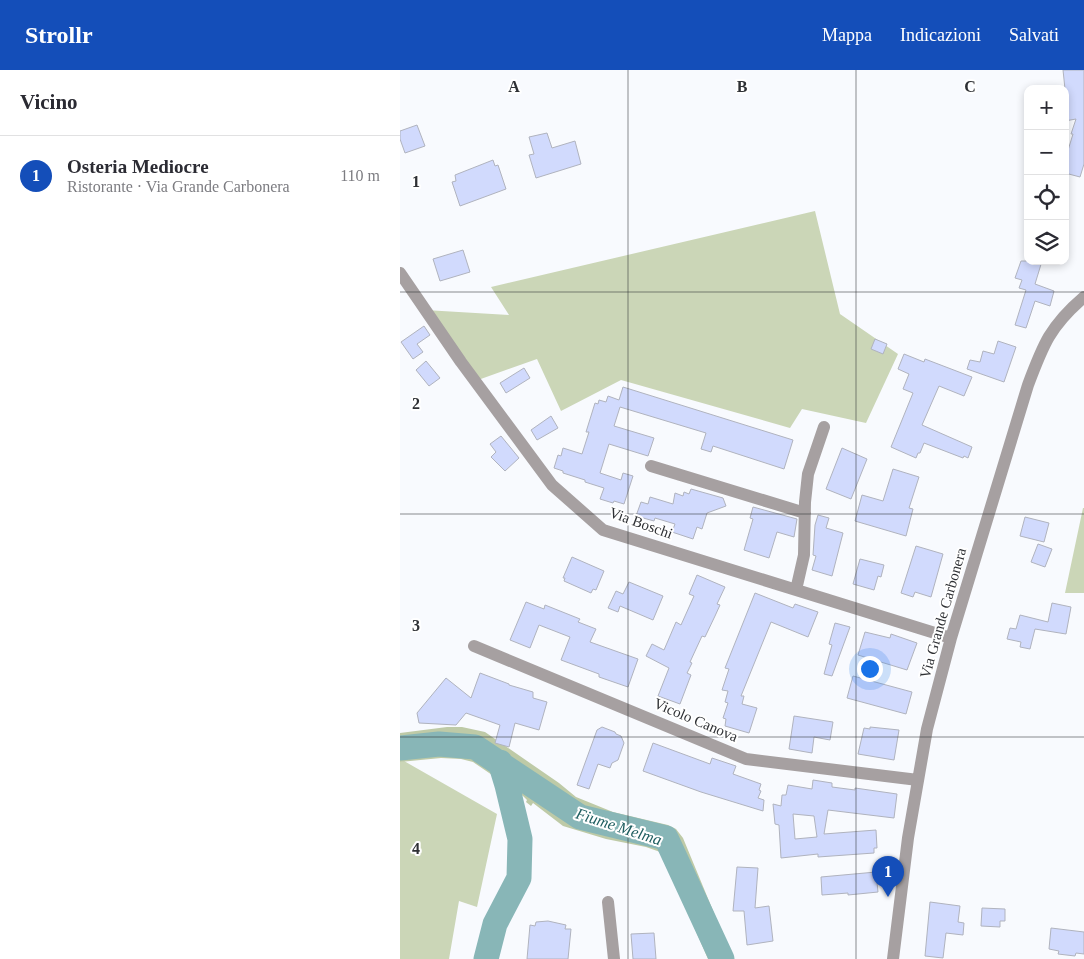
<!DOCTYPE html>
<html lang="it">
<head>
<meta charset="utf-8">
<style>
  :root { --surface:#fff; --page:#f7f7f7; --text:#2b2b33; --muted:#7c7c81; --line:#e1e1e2; --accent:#144eb9 }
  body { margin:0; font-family:Georgia,serif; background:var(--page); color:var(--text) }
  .controls { position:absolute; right:15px; top:15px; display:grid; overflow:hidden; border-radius:10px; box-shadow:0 2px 8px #0003 }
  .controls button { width:45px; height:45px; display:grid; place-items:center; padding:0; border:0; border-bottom:1px solid var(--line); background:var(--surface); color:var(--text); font:25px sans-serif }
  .you { position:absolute; left:469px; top:598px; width:18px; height:18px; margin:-12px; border:4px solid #fff; border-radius:50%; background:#1a73e8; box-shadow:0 0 0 8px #1a73e833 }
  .badge { display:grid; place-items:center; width:32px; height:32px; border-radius:50%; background:var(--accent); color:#fff; font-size:16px; font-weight:700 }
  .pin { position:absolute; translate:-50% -41px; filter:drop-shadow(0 1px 2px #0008) }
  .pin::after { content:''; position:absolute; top:26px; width:18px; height:15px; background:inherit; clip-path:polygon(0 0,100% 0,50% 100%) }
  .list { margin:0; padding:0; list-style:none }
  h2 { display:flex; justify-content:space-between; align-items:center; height:65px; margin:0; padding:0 20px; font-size:21px }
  h2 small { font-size:16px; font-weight:400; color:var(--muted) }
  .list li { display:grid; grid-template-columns:32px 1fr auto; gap:15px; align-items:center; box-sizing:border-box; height:80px; padding:0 20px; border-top:1px solid var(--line) }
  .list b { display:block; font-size:19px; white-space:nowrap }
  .list p { margin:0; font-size:16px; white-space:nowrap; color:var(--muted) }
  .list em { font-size:16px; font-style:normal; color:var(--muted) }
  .icon { flex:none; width:28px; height:28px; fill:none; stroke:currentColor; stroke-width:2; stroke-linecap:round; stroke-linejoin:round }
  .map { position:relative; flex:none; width:684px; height:889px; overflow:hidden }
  header { display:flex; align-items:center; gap:30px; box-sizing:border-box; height:70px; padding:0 25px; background:var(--accent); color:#fff }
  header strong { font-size:24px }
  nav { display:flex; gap:28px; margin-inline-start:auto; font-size:18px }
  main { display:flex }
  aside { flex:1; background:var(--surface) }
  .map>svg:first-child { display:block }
  .green { fill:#cbd6b7 }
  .forest { fill:#becaa7 }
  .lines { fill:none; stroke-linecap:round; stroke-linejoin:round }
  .river { stroke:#88b6b7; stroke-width:25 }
  .building { fill:#d1dafd; stroke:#b0b3be; fill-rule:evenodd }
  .minor { stroke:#a6a0a1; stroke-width:12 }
  .grid { fill:none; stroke:#2e3034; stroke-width:1; stroke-opacity:0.55 }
  .labels { text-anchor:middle; stroke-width:4; stroke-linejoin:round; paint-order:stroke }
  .street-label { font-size:15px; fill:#2e3034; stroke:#fff }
  .water-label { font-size:16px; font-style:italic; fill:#205f61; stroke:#fff }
  .grid-label { font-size:16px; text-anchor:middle; font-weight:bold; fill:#2e3034; stroke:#fff; stroke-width:4; stroke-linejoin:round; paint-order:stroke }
</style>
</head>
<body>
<header>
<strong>Strollr</strong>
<nav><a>Mappa</a><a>Indicazioni</a><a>Salvati</a></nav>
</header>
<main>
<aside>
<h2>Vicino<small></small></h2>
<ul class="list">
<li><span class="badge">1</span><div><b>Osteria Mediocre</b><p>Ristorante · Via Grande Carbonera</p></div><em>110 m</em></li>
</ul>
</aside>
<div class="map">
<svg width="684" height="889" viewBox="0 0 684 889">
  <rect width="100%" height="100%" fill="#f8fafe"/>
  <path class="green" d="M415,141L440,244L498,284L466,353L402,339L390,358L221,310L161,341L137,289L78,310L25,240L109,245L91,217Z
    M683,438H684V523H665Z
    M4,691L97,744L77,837L59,831L49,889H0V692Z"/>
  <path class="forest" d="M47,657H62L85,662L159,713L176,727L213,742L268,755L276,759L283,768L333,889H308L285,836L269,792L263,783L246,777L206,769L163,756L133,733L131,736L126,732L127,730L123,726L73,692L61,689L41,688L0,692V663Z"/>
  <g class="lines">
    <path class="river" d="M0,678L39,674L75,677L180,747L266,768L322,889
      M86,889L95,854L119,808L120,769L107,715L100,692"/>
  </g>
  <path class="building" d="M663,0H684V94L680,107L665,103V90L673,64H671L676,49L665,51V19Z
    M17,55L25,76L5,83L0,69V61Z
    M147,63L152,78L175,71L181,94L136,108L129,85L134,84L129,67Z
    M93,90L95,96L98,95L106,119L60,136L52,112L56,111L55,105Z
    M63,180L70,202L40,211L33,189Z
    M621,191H642L635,214L654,221L650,236L635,231L626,258L615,255L626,220L619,218L622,210L615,208Z
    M24,256L30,265L17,274L23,282L13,289L1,272Z
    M475,269L487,274L483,284L471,279Z
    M598,271L616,277L604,312L567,299L570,290L580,292L583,281L594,284Z
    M504,284L524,292L525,289L572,307L564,326L539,316L522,355L572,377L568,388L564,386L563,388L524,373L520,383H518L516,388L491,377L513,323L503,319L509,304L498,299Z
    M26,291L40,308L29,316L16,300Z
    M124,298L130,308L106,323L100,313Z
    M223,317L393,370L384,399L313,376L311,382L301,379L306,363L220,337L214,356L254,368L248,386L209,374L200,403L221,410L223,403L233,406L224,434L214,431L213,433L200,429L204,418L185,412V410L163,403V401L154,398L158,385L161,386L163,378L182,384L189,362H186L195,333L198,334L199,330L206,332L208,326L219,330Z
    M151,346L158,358L137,370L131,360Z
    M101,366L119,388L105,401L91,387L96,382L90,374Z
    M442,378L467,389L451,429L426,419Z
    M493,399L519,407L509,438L513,439L506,466L455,451L462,425L483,431Z
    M291,419L323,428L326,436L307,443L302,459L297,457L293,469L272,462L275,454L255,448L254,451L236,446L241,432L248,434L250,427L273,434L275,423L283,426L284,422L289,424Z
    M353,437L397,449L394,467L377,462L369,488L344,480L353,449L350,448Z
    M418,445L429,448L426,458L443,463L432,506L412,500L416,486L413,485L415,455Z
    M625,447L649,453L644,472L620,466Z
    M638,474L652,479L645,497L631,492Z
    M516,476L543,484L531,527L515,522L513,527L501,523Z
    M172,487L204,501L196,520L193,519L191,523L164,511L165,508H163Z
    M460,489L484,495L481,507L478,506L474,520L453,514Z
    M297,505L325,517L317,534L320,535L315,546L305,567L302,566L290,592L292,593L287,603L291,605L280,634L258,626L269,598L246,586L252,574L264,580L276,552L281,555L294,526L289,524Z
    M229,512L263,526L253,550L220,536L218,542L208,538L216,521L223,524Z
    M355,523L393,538L395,534L418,542L408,567L371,552L341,626H344L342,634L357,638L349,663L325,656L326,649L323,648L328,633L325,632L328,621L322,620L329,599L325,598Z
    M126,532L144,539L145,535L180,549L178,552L196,559L190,572L238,589L228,617L199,607V604L161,590L170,567L139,555L130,578L110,570Z
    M652,533L671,537L666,564L635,559L630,579L620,577L621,572L607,569L610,558L616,559L620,545L648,552Z
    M435,553L450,557L432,606L424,604L432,575L429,574Z
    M465,562L490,568L491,564L517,573L507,600L458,585Z
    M80,603L109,614V615L133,622V628L147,632L139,660L115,653L109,677L95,673L100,655L66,643L56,655L19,653L17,643L46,608L71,628Z
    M453,606L512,622L506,644L447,628Z
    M394,646L433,652L430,670L414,667L412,683L389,679Z
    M202,657L215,662L216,664L221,666L224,673L218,690L212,693L210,698L198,694L189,719L177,715L197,660Z
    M470,657L499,660L494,690L458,684L464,658L470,659Z
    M253,673L310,694L312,688L336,696L333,704L361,714L359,720L361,721L358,728L364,730L363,741L301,722L243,701Z
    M413,710L432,713V717L455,720V718L497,724L494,748L428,740L424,764L476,760L477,778H474V783L418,787V784L381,788L379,755L375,754L373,734L381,736L382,725H386L388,715L412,719ZM393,744L414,746L417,767L395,769Z
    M337,797L358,798L355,838L369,836L373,871L347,875L344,841H333Z
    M476,802L478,822L448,825V823L422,825L421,807Z
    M530,832L560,836L558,852L564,853L563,865L546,863L543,888L525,886Z
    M582,838L605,839V851H600V857L581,856Z
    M148,851L166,855L165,859H171L168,889H127L130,855L135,856L136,852Z
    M651,858L684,862V884L676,883L675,886L658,884L659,881L649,879Z
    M254,863L256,889H233L231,864Z"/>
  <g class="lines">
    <path class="minor" d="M0,203L61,292L152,415L203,460L551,568
      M251,396L405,443
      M396,520L404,485L405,432L408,404L424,357
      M74,576L346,689L518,710
      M208,832L214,889
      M493,889L508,768L527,659L551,568L628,315C643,275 650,256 684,227"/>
  </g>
  <path class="grid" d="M228,0V889M456,0V889M0,222H684M0,444H684M0,667H684"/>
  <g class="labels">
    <g class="street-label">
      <text transform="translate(241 453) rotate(20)" y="5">Via Boschi</text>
      <text transform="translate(543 543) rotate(-74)" y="5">Via Grande Carbonera</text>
      <text transform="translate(296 650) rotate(23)" y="5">Vicolo Canova</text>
    </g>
    <g class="water-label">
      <text transform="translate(219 756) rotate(18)" y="6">Fiume Melma</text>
    </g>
  </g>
  <g class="grid-label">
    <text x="114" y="22">A</text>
    <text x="342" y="22">B</text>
    <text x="570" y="22">C</text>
    <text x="16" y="117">1</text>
    <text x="16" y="339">2</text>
    <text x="16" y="561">3</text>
    <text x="16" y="784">4</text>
  </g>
</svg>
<div class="controls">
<button>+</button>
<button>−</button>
<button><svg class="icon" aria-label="locate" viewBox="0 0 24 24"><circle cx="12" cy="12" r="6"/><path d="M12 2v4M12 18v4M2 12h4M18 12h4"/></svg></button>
<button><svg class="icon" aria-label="layers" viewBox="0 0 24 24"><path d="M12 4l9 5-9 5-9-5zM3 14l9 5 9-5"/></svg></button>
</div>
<div class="you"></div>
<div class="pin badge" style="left:488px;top:827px">1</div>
</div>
</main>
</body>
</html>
